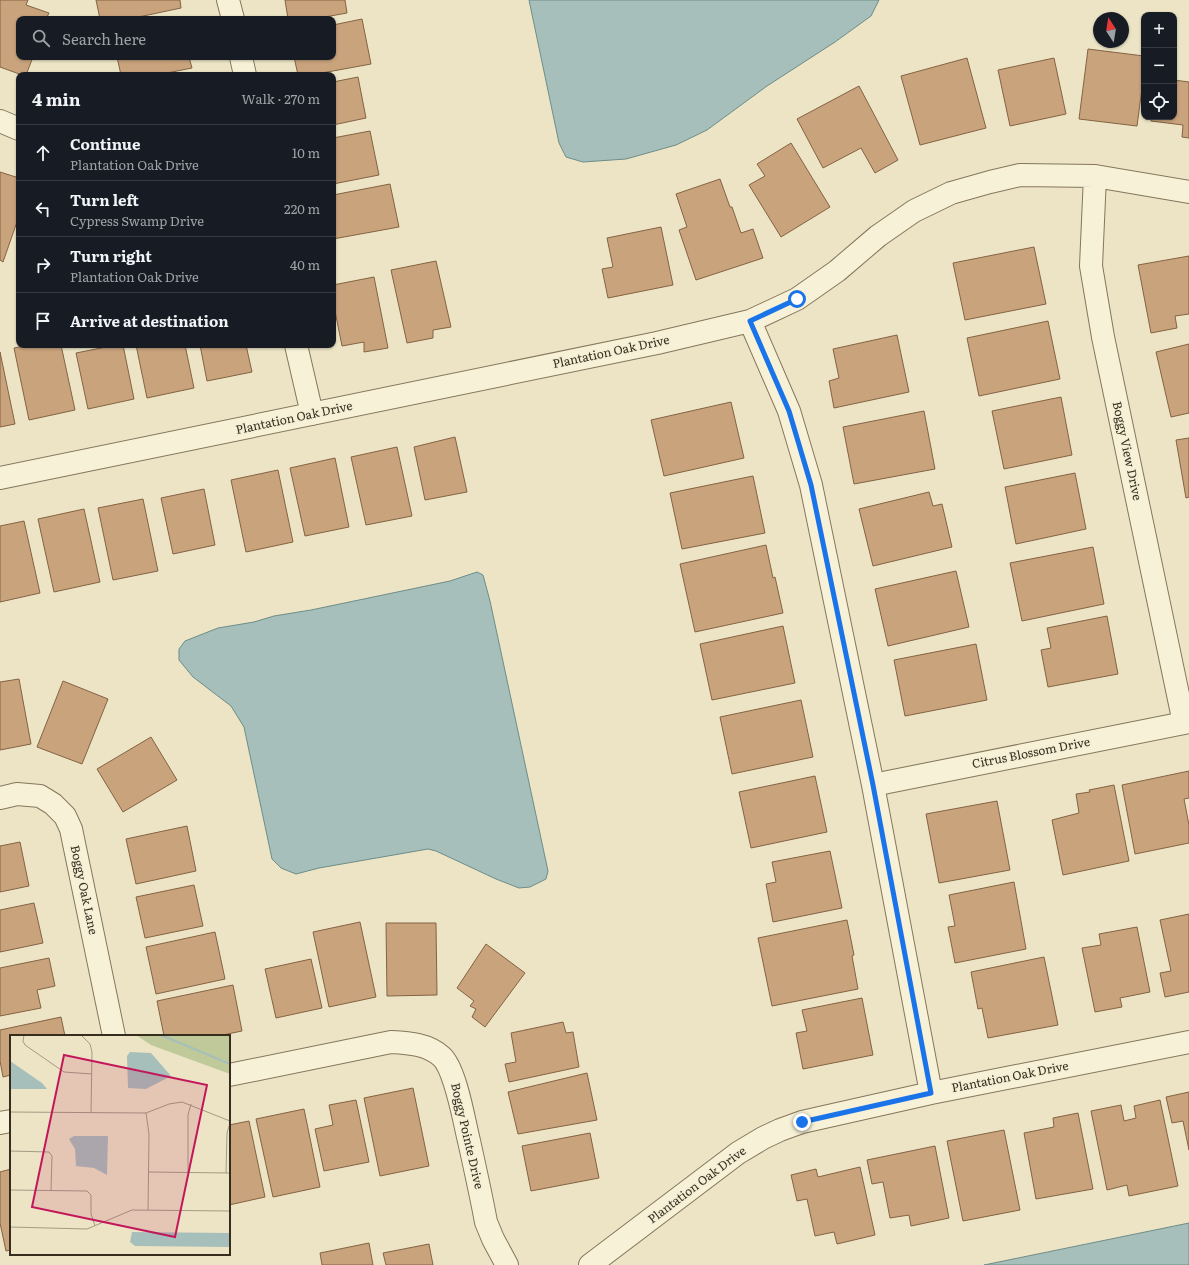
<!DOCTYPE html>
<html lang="en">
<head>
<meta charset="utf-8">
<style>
  :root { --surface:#171b24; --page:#20242c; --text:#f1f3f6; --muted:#9ea1a6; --line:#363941 }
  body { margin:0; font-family:Literata,serif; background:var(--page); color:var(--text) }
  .controls { position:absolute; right:12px; top:12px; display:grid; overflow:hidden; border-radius:8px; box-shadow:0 1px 3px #0004 }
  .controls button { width:36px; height:36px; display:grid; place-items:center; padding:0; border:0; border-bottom:1px solid var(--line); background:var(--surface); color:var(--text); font:20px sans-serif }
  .compass { position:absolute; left:1093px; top:12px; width:36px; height:36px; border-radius:50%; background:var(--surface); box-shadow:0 1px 3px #0004; rotate:348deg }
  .stop { position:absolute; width:12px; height:12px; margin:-9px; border:3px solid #1a73e8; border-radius:50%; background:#fff }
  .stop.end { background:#1a73e8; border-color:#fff; box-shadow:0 1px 4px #0008 }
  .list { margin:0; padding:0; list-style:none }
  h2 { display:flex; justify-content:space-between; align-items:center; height:52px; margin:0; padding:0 16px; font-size:17px }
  h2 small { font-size:13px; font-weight:400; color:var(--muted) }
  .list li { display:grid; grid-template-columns:26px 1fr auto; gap:12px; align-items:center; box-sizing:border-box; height:56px; padding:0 16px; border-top:1px solid var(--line) }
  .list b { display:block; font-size:15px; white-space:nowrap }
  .list p { margin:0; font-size:13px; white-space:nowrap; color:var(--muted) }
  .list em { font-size:13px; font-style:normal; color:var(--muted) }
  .icon { flex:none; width:22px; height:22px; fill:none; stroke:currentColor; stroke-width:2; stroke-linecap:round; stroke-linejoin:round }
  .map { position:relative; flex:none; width:1189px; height:1265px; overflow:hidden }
  .search { position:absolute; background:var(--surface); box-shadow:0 1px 3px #0004; left:16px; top:16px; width:320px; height:44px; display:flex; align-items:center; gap:10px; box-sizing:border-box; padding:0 14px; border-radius:8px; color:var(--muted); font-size:15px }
  .panel { position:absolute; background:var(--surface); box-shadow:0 1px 3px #0004; left:16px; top:72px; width:320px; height:276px; border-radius:8px }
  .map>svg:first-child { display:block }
  .water { fill:#a6bfba; stroke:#6d8d88 }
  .building { fill:#c8a37c; stroke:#846343 }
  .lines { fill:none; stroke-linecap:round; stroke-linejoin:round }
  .minor-casing { stroke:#86765c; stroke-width:24 }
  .minor { stroke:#f7f1d7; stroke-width:22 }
  .route { stroke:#1a73e8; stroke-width:5 }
  .labels { text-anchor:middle; stroke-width:3; stroke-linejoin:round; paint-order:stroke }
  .street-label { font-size:12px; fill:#362d1f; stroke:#f4eed4 }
  .inset-river { fill:none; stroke:#a6bfba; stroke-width:2 }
  .inset-road { fill:none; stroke:#a39b83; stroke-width:1 }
  .view { fill:#c2185b; fill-opacity:0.15; stroke:#c2185b; stroke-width:2 }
  .inset-edge { fill:none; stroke:#362d1f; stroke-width:2 }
</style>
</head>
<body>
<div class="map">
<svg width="1189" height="1265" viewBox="0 0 1189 1265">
  <rect width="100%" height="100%" fill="#ece4c5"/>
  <path class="water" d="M529,0H879L871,16L835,42L767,86L707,130L676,145L626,159L583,162L566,157L559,143Z
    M477,572L483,575L490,601L548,871L546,879L530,887L519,888L496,879L436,851L428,849L319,868L296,874L281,868L272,859L244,727L231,706L193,677L179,660V649L185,641L218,628L254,622L274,616L311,610L450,581Z
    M1189,1223V1265H984Z"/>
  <path class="building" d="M0,0H28L26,5L49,13L46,19H19V57H33L26,75H22L0,67Z
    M96,0H180L181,8L129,19H100Z
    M285,0H345L347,13L314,19H288Z
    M362,19L371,64L311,75H298L294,57H333V25Z
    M1088,49L1144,56V74L1137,126L1079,119Z
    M117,57H189L192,68L157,75H121Z
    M967,58L986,128L920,145L901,76Z
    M1054,58L1066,114L1010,126L998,70Z
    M358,77L366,118L333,125V82Z
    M1174,80L1189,82V138L1182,137L1183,125L1151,121V117H1174Z
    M859,86L898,160L875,173L861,148L823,168L797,119Z
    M370,131L379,175L333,184V138Z
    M791,143L830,207L781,237L749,185L765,176L757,164Z
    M0,172L19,178V216L3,262L0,260Z
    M720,179L730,207H732L741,233L753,229L763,258L696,280L679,230L687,227L676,194Z
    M390,184L399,227L333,239V195Z
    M661,227L673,285L608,298L602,269L613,267L607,238Z
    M1034,247L1046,304L965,320L953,263Z
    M1189,256V314L1175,316L1177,328L1151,333L1138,265Z
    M436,261L451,327L433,330V338L407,343L391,270Z
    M374,277L388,348L364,352V342L342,346L333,301V285Z
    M1048,321L1060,379L979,396L967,338Z
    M897,335L909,392L834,408L829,381L839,378L833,349Z
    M1189,344V413L1171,417L1156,352Z
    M30,345H61L75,410L29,420L14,348Z
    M116,345H123L134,399L88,409L76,353Z
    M136,345H185L194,388L147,398Z
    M200,345H246L252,372L207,381Z
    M0,352L15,424L0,427Z
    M1061,397L1072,455L1004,469L992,411Z
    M731,402L744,458L664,476L651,420Z
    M924,411L935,469L854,484L843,427Z
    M455,437L467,492L425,500L414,447Z
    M1189,438V497L1186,498L1176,440Z
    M397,447L412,516L366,525L351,457Z
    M335,458L349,527L305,536L290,468Z
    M278,470L293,542L246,552L231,480Z
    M1075,473L1086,529L1016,544L1005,487Z
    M753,476L765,533L682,549L670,493Z
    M204,489L215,545L173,554L161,498Z
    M929,492L933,506L942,504L952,547L873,566L859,509Z
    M143,499L158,571L113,580L98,508Z
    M84,509L100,582L54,592L38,519Z
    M24,521L40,593L0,602V526Z
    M766,545L773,578L775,577L783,613L695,632L680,564Z
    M1093,547L1104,604L1022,621L1010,563Z
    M956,571L969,627L888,646L875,589Z
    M1107,616L1118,674L1048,687L1041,650L1051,648L1047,628Z
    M783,626L795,683L712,700L700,644Z
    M976,644L987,700L905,716L894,660Z
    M19,679L31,744L0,750V682Z
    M63,681L108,699L82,764L37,747Z
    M801,700L813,757L732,774L720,717Z
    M151,737L177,780L123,812L97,769Z
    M1189,771V798L1184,799L1189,825V843L1135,854L1122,785Z
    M815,776L827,832L751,848L739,792Z
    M1114,785L1129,861L1063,875L1052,820L1079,813L1076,794L1090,792L1089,790Z
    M997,801L1010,870L939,883L926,814Z
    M187,826L196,871L136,884L126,839Z
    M20,842L29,886L0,892V846Z
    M830,851L842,908L773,922L766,884L776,882L772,862Z
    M1014,882L1026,949L955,963L948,927L955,926L949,895Z
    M194,885L203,926L145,938L136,897Z
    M34,903L43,943L0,952V910Z
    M1189,914V992L1165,997L1160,973L1171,971L1160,920Z
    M847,920L854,955L852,956L858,989L772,1006L758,938Z
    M360,922L376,997L329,1007L313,932Z
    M386,923H436L437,995L387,996Z
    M1137,927L1150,992L1120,998L1122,1007L1095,1012L1082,948L1101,945L1099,934Z
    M215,932L225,979L156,994L146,947Z
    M486,944L525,973L485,1027L472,1017L476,1009L470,1006L474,1001L457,988Z
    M1044,957L1058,1025L988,1038L982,1008L978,1009L971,972Z
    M49,958L55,986L37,990L41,1008L0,1016V968Z
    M311,959L322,1008L276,1018L265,969Z
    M233,985L242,1031L218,1036H164L157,1001Z
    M862,998L873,1055L803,1069L796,1033L807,1031L802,1010Z
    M61,1017L65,1036H11V1075L3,1077L0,1061V1030Z
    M563,1022L566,1033L573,1032L579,1067L509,1082L505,1064L516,1062L511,1033Z
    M587,1073L597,1120L518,1134L508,1092Z
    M413,1088L429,1166L380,1176L364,1098Z
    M1189,1092V1150L1183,1121L1172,1123L1166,1097Z
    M356,1100L369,1162L324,1171L315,1129L333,1125L329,1105Z
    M1160,1100L1178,1186L1129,1196L1127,1185L1107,1190L1091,1111L1121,1105L1124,1121L1136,1118L1134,1106Z
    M304,1109L320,1187L273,1197L256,1119Z
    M1078,1113L1093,1189L1036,1199L1024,1133L1054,1127L1053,1118Z
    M249,1121L265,1197L229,1205V1125Z
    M1004,1130L1020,1210L963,1221L947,1141Z
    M590,1133L599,1178L531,1191L522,1146Z
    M935,1146L949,1218L911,1226L909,1215L890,1218L883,1182L872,1184L867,1160Z
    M860,1167L875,1235L837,1244L834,1232L815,1236L807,1199L797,1201L791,1175L816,1169L818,1177Z
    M11,1169V1250L6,1251L0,1223V1172Z
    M369,1243L373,1265H322L320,1253Z
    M429,1244L433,1265H386L383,1253Z"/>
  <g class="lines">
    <defs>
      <path id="minor" d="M228,0L233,19
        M241,57L245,75
        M0,121L19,129
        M1095,176L1091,266L1103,337L1184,723
        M750,321L789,411L811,485L873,785L931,1093
        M296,345L312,414
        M0,478L657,343L750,321L797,299L837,271L878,236L914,211L951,193L990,182L1020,175L1095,176L1189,192
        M873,785L1189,722
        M0,798L17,794L40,796L53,804L65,816L71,829L114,1036
        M229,1075L391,1042C409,1043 428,1044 442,1057C456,1071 464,1121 469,1141C475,1168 481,1195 486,1222L493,1239L507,1265
        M0,1123L11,1121
        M590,1265L738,1153L763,1138L780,1130L802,1122L931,1093L1189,1042"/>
    </defs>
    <use href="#minor" class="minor-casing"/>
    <use href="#minor" class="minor"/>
  </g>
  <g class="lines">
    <path class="route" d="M797,299L750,321L789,411L811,485L873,785L931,1093L802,1122"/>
  </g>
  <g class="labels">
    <g class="street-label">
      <text transform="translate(611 352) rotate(-12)" y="4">Plantation Oak Drive</text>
      <text transform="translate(294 418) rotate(-12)" y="4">Plantation Oak Drive</text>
      <text transform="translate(1127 451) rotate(78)" y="4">Boggy View Drive</text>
      <text transform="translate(1031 753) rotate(-11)" y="4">Citrus Blossom Drive</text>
      <text transform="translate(84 890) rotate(78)" y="4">Boggy Oak Lane</text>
      <text transform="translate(1010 1077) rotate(-11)" y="4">Plantation Oak Drive</text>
      <text transform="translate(467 1136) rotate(77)" y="4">Boggy Pointe Drive</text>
      <text transform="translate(697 1185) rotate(-37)" y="4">Plantation Oak Drive</text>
    </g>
  </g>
  <g transform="translate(10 1035)">
    <rect width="220" height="220" fill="#ece4c5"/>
    <path d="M126,0H220V39L141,10Z" fill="#bfc999"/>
    <path d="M120,17L141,18L161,41L136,54L118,53L117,21ZM0,26L32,48L37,54H0ZM64,101H98L97,140L84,133L66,131L65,114L59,104ZM122,197L220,198V212L125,211L120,207Z" fill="#a6bfba"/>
    <path class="inset-river" d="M151,0L220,29"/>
    <path class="inset-road" d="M14,0L13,6L15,10L54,37L82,39M71,0L80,9L82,17L81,78M0,77L136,78L159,69L172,67L220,86M136,78L139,99L138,175M0,116L39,117L42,121L41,155M139,137L220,138M178,137V80L181,69M216,138L217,98L220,88M0,155L77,156L81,160V179L85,191M0,192L77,194L122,175L220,176"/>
    <path class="view" d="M54,20L197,50L165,202L22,172Z"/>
    <rect width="220" height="220" class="inset-edge"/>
  </g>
</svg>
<div class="controls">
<button>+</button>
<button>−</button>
<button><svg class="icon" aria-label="locate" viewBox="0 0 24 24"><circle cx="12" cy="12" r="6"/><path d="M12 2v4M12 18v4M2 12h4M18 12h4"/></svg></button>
</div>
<svg class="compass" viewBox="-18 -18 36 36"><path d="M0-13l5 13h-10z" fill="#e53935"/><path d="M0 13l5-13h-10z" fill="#9ea1a6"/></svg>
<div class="stop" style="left:797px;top:299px"></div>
<div class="stop end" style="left:802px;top:1122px"></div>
<div class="search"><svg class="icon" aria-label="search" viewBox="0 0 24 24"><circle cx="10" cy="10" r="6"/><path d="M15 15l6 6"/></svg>Search here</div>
<section class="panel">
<h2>4 min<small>Walk · 270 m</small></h2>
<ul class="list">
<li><svg class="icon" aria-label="ahead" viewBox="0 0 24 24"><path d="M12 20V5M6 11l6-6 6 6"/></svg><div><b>Continue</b><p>Plantation Oak Drive</p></div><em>10 m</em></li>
<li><svg class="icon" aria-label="left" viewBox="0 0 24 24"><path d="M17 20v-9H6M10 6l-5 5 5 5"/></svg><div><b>Turn left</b><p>Cypress Swamp Drive</p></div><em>220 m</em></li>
<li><svg class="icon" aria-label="right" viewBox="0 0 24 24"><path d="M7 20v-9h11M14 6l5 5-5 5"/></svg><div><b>Turn right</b><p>Plantation Oak Drive</p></div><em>40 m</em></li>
<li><svg class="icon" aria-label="arrive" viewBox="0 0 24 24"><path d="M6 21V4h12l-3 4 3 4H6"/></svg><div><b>Arrive at destination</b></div></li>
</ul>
</section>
</div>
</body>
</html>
